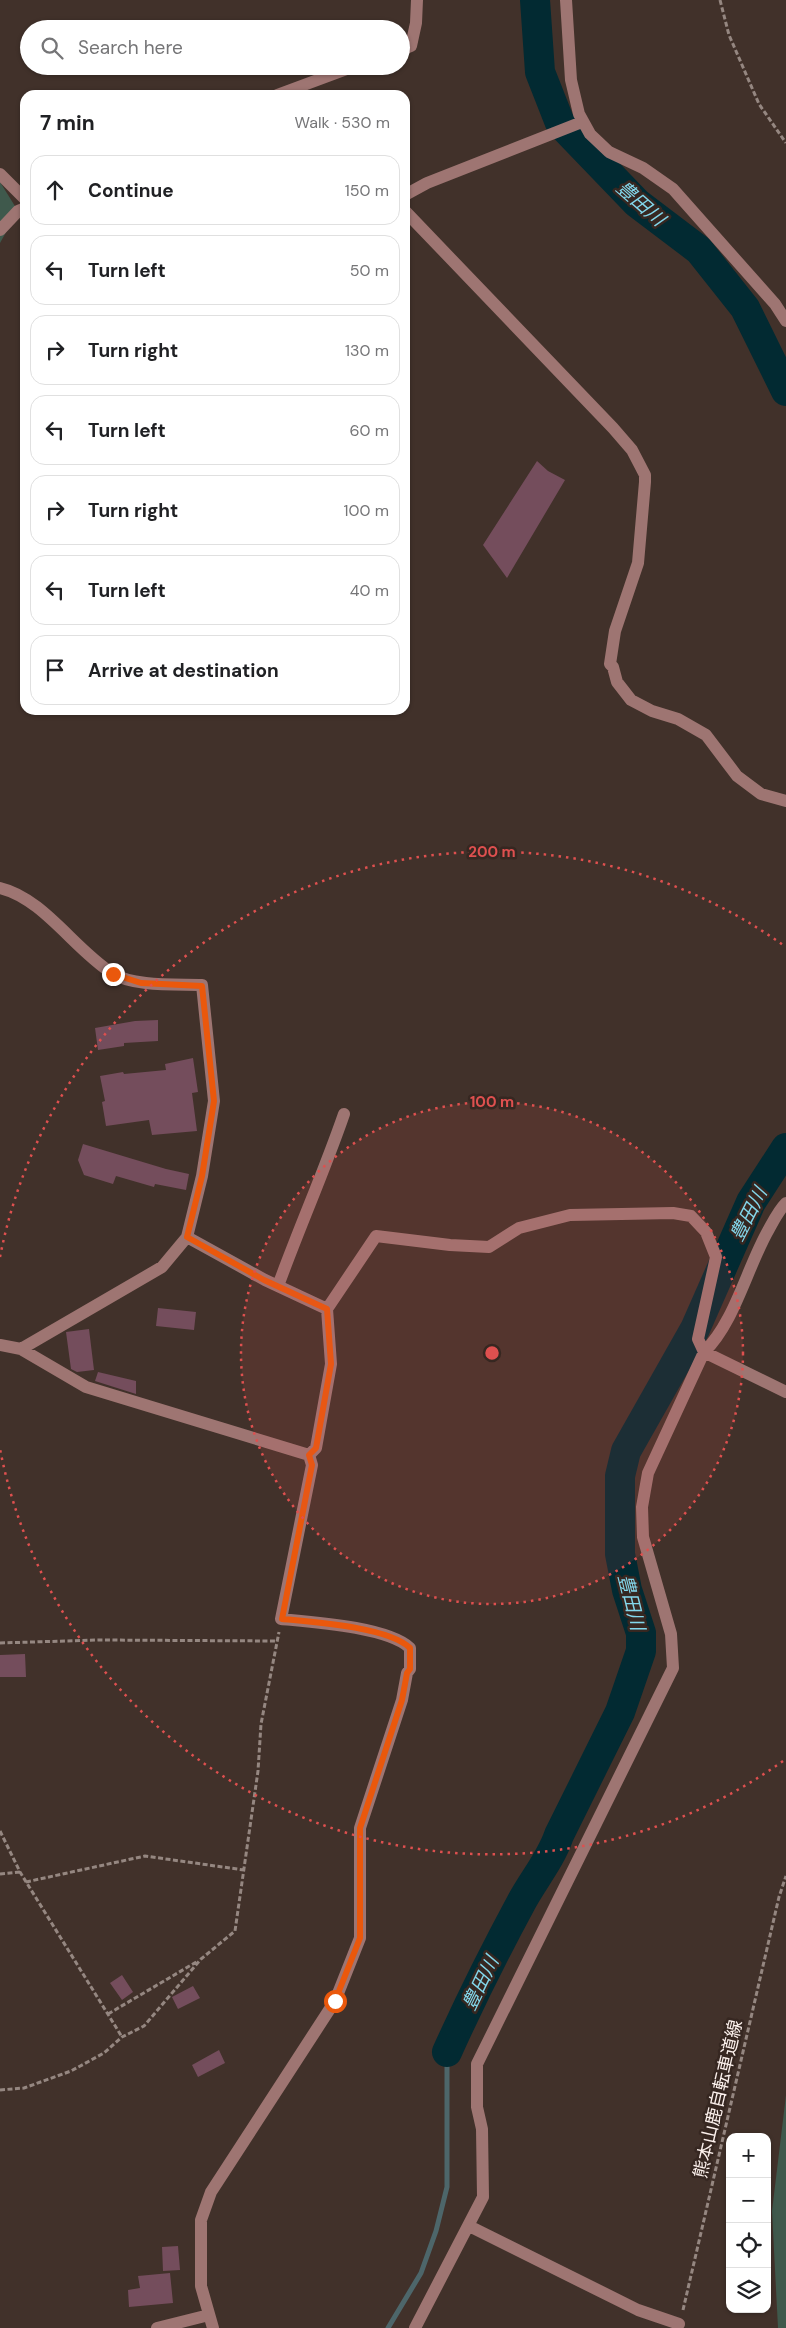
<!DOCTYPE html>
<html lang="en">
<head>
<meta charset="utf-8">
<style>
  :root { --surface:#fff; --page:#f6f6f6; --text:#202124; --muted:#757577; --line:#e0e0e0 }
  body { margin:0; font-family:"DM Sans","Noto Sans JP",sans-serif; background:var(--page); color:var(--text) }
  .controls { position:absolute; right:15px; bottom:15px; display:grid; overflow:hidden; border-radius:10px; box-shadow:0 1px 4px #0004 }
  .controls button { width:45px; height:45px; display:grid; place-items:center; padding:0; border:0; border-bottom:1px solid var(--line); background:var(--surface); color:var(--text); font:25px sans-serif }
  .stop { position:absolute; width:15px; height:15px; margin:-11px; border:4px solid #ea580c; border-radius:50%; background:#fff }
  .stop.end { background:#ea580c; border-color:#fff; box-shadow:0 1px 5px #0008 }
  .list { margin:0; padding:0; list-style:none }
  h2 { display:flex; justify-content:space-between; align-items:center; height:65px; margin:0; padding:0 20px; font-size:21px }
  h2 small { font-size:16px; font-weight:400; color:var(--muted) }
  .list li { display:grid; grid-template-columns:32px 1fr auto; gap:15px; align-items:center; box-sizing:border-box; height:70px; margin:0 10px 10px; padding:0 10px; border:1px solid var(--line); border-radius:15px }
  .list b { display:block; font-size:19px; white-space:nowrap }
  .list em { font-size:16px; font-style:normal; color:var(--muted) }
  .icon { flex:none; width:28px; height:28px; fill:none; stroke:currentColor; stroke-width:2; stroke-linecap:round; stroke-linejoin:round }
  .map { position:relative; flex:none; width:786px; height:2328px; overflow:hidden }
  .search { position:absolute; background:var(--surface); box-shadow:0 1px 4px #0004; left:20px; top:20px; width:390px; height:55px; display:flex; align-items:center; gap:12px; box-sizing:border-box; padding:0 18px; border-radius:28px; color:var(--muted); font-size:19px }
  .panel { position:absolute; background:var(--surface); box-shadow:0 1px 4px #0004; left:20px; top:90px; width:390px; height:625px; border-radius:15px }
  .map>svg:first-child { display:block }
  .green { fill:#3f594c }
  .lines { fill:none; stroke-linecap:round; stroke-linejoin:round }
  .stream { stroke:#4d666a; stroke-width:5 }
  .river { stroke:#022a32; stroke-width:30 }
  .building { fill:#744d5c }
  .path { stroke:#958781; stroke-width:3; stroke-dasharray:5 2.5; stroke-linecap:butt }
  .minor { stroke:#9e7572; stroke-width:12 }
  .route { stroke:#ea580c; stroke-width:6 }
  .ring { fill:none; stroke:#de504f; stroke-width:2.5; stroke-dasharray:2.5 5 }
  .labels { text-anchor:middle; stroke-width:5; stroke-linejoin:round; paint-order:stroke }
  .street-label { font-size:18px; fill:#fcf1ed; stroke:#362721 }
  .water-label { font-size:19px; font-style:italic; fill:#83d7eb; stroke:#362721 }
  .centre { fill:#de504f; stroke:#362721; stroke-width:2.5 }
  .ring-label { font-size:15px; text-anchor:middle; font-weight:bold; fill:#de504f; stroke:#362721; stroke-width:5; stroke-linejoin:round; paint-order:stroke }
</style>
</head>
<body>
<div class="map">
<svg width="786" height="2328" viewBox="0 0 786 2328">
  <rect width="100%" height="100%" fill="#41312a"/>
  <path class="green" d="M0,182L18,211L0,243Z
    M786,2095V2328H778L772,2211Z"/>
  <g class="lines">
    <path class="stream" d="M388,2328L421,2273L436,2231L447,2187V2052"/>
    <path class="river" d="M535,0L540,72L560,123L637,203L699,250L745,308L786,391
      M447,2052C470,2001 495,1951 522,1901C534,1879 551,1859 559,1835L620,1712L641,1651V1633L627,1590L620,1554V1476L626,1451L695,1329L751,1202L786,1148"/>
  </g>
  <path class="building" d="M537,461L548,471L565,480L507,578L483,545Z
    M158,1020V1041L124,1043V1046L98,1050L95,1028L135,1021Z
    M193,1058L198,1092L192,1093L197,1131L152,1135L149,1120L106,1126L102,1102L105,1101L100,1076L123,1072L124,1074L166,1070L165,1064Z
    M83,1144L166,1169L189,1174L186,1190L155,1184L154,1187L116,1176L113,1184L84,1175L78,1160Z
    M158,1308L196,1312L194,1330L156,1326Z
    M89,1329L94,1370L77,1372L71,1369L66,1332Z
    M98,1372L136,1381V1394L95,1381Z
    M25,1654L26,1677H0V1655Z
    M122,1975L133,1992L122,2000L110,1983Z
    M193,1986L200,1998L178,2009L172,1997Z
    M219,2050L225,2063L198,2077L192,2065Z
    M178,2246L180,2270L163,2271L162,2247Z
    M170,2273L173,2303L129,2307L128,2290L140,2288L138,2276Z"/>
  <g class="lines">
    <path class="path" d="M720,0L729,35L759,104L786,143
      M0,1643L98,1640L277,1641
      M0,1831L20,1872L122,2037
      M0,1874L20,1872
      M26,1882L145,1856L244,1870
      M108,2014L198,1961
      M0,2090L24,2088L71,2071L104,2053L122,2037L144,2026L201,1959L235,1931L258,1771L261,1724L279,1632
      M683,2310L779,1897L786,1876"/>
    <path class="minor" d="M566,0L571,80L579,114L590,134L609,152L643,168L673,189L775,304L786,321
      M401,50L411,46L416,23L417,0
      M277,95L355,66
      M0,174L25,199
      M405,195L427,183L582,122
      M405,211L613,428L632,450L645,475V482L638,563L615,631L610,664L613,667L617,682L631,700L652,711L678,719L706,735L737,776L761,794L786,801
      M0,230L18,211L25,208
      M0,888C43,898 75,950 112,973C133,987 177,984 202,985L214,1101L202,1176L187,1237L162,1267L21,1349
      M187,1237L265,1280L327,1309
      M278,1286C299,1228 324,1172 344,1114
      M0,1345L21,1349L86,1387L309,1455
      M309,1455L316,1448L331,1364L327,1309L376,1236L450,1245L489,1247L519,1228L570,1215L673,1213L691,1216L706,1232L716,1257L698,1339L704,1352L786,1392
      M469,2226L638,2310L679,2324
      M157,2328L209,2315
      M213,2328L201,2286V2220L211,2192L335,2001L360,1938V1828L402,1700L407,1673L410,1669V1648C388,1627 312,1622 281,1619L312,1465L309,1455
      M415,2328L483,2197L482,2129L477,2107V2064L673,1668L671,1634L643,1537L642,1507L648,1473L704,1352C735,1322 747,1267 769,1229C774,1220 779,1210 786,1203"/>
  </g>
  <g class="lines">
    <path class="route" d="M113,974L141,983L202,986L214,1101L202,1176L187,1237L264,1280L327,1309L331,1364L316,1448L309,1455L312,1465L282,1619C313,1622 388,1627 410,1648V1669L407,1673L402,1700L360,1828V1938L335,2001"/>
  </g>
  <circle cx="492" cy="1353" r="251" fill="#de504f" fill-opacity=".12"/>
  <g class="ring">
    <circle cx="492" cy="1353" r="251"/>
    <path d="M783 1761A501 501 0 0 1 0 1449M0 1257A501 501 0 0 1 783 945"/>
  </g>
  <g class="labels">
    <g class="street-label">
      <text transform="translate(718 2099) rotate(-77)" y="6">熊本山鹿自転車道線</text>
    </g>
    <g class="water-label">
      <text transform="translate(641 203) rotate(41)" y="7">豊田川</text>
      <text transform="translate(748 1214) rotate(-63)" y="7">豊田川</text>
      <text transform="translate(632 1602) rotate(76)" y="7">豊田川</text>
      <text transform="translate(480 1983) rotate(-64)" y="7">豊田川</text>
    </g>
  </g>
  <circle cx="492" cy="1353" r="8" class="centre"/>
  <g class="ring-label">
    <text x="492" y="857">200 m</text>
    <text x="492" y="1107">100 m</text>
  </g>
</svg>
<div class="controls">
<button>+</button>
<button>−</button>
<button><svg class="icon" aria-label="locate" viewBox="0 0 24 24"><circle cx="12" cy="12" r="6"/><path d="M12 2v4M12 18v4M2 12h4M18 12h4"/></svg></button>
<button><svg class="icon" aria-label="layers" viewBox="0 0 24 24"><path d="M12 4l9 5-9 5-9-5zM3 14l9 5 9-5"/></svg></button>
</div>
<div class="stop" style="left:335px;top:2001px"></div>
<div class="stop end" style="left:113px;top:974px"></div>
<div class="search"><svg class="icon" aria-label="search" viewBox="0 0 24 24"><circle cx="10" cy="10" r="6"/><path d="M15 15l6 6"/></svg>Search here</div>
<section class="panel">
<h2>7 min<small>Walk · 530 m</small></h2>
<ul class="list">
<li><svg class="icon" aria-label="ahead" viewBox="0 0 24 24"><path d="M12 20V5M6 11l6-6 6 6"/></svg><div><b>Continue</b></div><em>150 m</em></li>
<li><svg class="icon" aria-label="left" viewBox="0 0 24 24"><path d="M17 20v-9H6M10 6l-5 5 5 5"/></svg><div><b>Turn left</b></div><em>50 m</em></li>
<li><svg class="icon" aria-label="right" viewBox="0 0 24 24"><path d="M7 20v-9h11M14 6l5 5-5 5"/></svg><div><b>Turn right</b></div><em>130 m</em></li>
<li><svg class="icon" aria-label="left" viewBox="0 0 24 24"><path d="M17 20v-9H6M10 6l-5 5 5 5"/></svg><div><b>Turn left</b></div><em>60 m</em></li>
<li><svg class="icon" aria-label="right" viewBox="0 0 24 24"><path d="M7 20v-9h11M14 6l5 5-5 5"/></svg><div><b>Turn right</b></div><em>100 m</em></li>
<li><svg class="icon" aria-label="left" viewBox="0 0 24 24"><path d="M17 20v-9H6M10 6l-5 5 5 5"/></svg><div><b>Turn left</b></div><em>40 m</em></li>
<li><svg class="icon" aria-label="arrive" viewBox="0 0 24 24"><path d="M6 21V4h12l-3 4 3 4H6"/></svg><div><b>Arrive at destination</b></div></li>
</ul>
</section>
</div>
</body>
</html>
